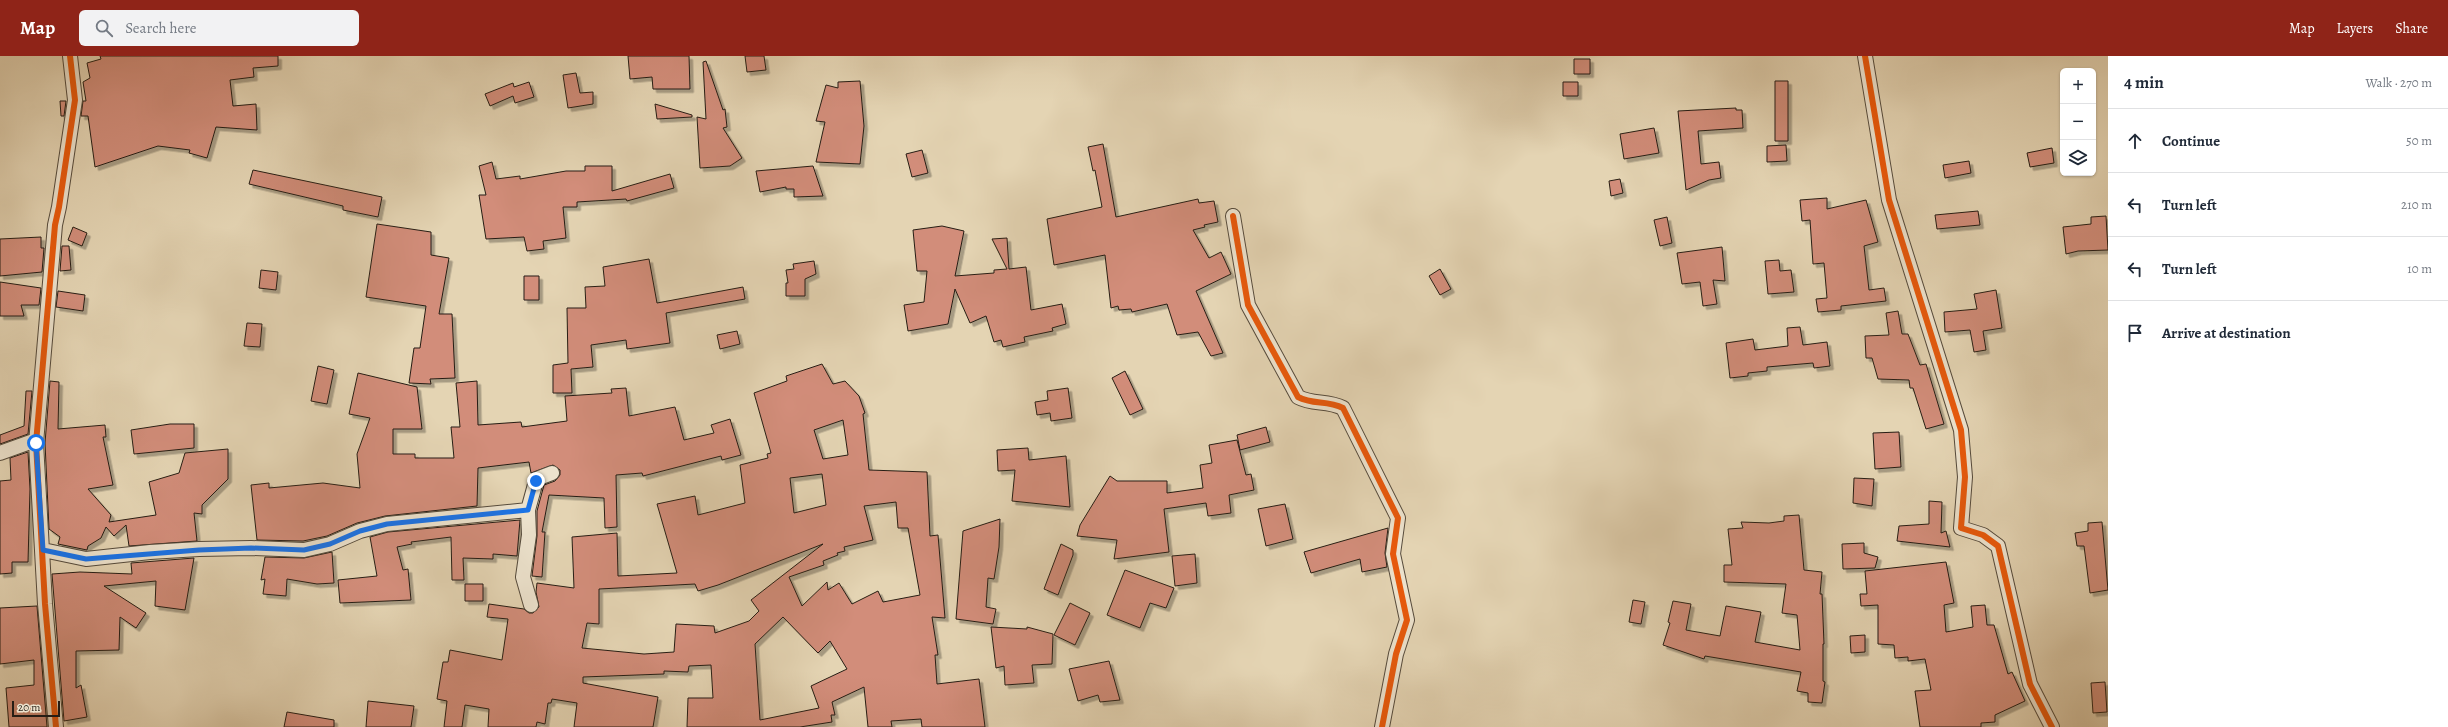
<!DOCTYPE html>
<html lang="en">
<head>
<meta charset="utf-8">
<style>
  :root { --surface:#fff; --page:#f2f2f3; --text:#1f2937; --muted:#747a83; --line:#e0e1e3; --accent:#8f2418 }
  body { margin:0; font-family:Alegreya,serif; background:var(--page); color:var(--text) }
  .controls { position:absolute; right:12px; top:12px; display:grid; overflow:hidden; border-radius:6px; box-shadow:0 1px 3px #0004 }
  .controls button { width:36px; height:36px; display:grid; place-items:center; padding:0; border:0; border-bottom:1px solid var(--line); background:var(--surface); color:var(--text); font:20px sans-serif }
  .scale { position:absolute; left:12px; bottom:10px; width:48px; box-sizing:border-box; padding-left:4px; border:2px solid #261d14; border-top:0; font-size:11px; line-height:14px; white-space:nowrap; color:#261d14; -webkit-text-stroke:3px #ede3ce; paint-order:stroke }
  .stop { position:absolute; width:12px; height:12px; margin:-9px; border:3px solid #1a73e8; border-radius:50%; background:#fff }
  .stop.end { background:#1a73e8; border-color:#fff; box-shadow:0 1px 4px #0008 }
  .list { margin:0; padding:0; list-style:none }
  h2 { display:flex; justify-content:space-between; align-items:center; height:52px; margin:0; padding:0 16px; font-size:17px }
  h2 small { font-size:13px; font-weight:400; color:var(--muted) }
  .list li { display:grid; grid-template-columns:26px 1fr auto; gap:12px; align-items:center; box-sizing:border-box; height:64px; padding:0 16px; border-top:1px solid var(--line) }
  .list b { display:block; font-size:15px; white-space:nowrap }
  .list em { font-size:13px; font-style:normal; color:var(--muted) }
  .icon { flex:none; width:22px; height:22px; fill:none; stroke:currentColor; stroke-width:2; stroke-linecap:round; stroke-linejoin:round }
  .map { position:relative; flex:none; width:2108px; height:671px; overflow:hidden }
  header { display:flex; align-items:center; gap:24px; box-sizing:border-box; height:56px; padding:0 20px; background:var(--accent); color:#fff }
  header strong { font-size:19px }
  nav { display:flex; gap:22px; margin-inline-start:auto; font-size:14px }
  .search { width:280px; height:36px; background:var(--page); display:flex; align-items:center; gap:10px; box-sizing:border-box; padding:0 14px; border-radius:6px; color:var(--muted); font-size:15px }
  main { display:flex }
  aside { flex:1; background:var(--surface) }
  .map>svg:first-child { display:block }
  .building { fill:#d28d7a; stroke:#261d14; fill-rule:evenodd; filter:url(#shadow) }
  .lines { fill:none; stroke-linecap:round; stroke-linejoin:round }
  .street-casing { stroke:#564b3c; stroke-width:16 }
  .street { stroke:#ede3ce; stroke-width:14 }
  .cycleway-casing { stroke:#ede3ce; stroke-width:8 }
  .cycleway { stroke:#e8590c; stroke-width:6 }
  .route { stroke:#1a73e8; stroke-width:5 }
</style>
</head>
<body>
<header>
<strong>Map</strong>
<div class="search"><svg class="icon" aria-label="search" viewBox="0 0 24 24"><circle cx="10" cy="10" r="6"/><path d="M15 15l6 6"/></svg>Search here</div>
<nav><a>Map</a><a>Layers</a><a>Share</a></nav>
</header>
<main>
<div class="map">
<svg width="2108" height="671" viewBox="0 0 2108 671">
  <defs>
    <filter id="shadow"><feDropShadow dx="3.5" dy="3.5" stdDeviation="0" flood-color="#0004"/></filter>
  </defs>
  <rect width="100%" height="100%" fill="#e4d4b3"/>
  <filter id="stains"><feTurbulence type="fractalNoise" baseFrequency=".005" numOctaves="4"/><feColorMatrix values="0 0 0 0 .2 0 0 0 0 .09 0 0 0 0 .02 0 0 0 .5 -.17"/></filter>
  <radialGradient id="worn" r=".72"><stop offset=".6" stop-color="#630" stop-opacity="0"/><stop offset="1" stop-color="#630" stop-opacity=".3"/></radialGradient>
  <path class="building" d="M100,0H278V10L253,12L254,21L230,24L233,50L256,48L257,74L216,71L207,102L189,97L190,94L158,90L95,111L88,60H81L83,45H86L83,26L90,22L87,7L101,3Z
    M628,0H689L690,33H653L652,21L630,23Z
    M745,0H764L766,14L747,16Z
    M1574,3H1590V18H1574Z
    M706,5L723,54L725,53L727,71L723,72L742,102L730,110L700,112L697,61L706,63L703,6Z
    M576,17L580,37L593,36V48L568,52L563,19Z
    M860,25L864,70L860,108L816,106L825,66L816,65L826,29L838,32V26Z
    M1775,25H1788V85H1775Z
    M529,26L534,41L515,47L513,40L490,50L485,38L513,27L514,31Z
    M1563,26H1578V40H1563Z
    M60,45H66L64,60H61Z
    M655,48L692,59V61L657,63Z
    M1736,52V54H1742L1743,72L1698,75L1701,108L1719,106L1721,122L1709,124L1686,134L1678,55Z
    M1654,72L1659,97L1624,103L1620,78Z
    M1103,88L1116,161L1198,143L1199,147L1214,145L1218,166L1204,169L1205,171L1193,174L1209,202L1221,196L1231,218L1196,235L1223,297L1211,300L1198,276L1177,279L1167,248L1132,256L1131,253L1119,254L1118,250L1111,252L1105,199L1054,209L1047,163L1102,151L1095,114L1093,115L1088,91Z
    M1786,89L1787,105L1767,106V90Z
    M2052,92L2054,107L2030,111L2027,97Z
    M922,94L928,117L912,121L906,98Z
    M1969,105L1971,117L1945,122L1943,109Z
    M492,106L496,123L520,120V123L566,115H585V110H612V135L670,118L674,132L627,145L626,143L577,146V151H563L566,182L543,185L544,193L527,195L524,181L486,183L479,139H486L479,110Z
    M813,110L823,140L794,141V133H786V131L760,136L756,115Z
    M253,114L382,141L378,161L343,154V150L249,128Z
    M1620,123L1623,137L1611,140L1609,125Z
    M1827,142V153L1866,144L1878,186L1864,190L1869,234L1884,232L1886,245L1841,250V254L1818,256L1816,243L1827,242L1824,207L1813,208L1810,164L1802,165L1800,144Z
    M1978,155L1980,169L1937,173L1935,159Z
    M2106,160L2108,194L2078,195L2066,198L2063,171L2091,168V161Z
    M1667,161L1672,187L1660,190L1654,164Z
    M377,168L431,176V199L449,202L439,258H452L455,322L430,323L431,328L409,327L414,292H420L426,250L366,241Z
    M942,170L964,175L955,220L994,217V214L1007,213L992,183L1007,182L1009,213L1026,211L1031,254L1062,248L1066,268L1052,272L1053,275L1024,281L1025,286L1003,291L1001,284L994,286L986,260L970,267L955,233L948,268L908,275L904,249L924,246L927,215H917L913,174Z
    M73,171L87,177L82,190L68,184Z
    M41,181V192H44L42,216L0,220V183Z
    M62,190H69L71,214L60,215Z
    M1722,191L1725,225L1713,224L1717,248L1703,250L1700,226L1682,228L1677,197Z
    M649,203L657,247L743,231L745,243L666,257L670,287L627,293L626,284L591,289L593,311L571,313L572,337H553V309L568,307L567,252H586L585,231L605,230L603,211Z
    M1779,204L1780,215L1791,214L1794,236L1768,238L1765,205Z
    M814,205L816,218L805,223V240H786V227H788L786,214L794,213L793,208Z
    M1440,213L1451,233L1440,239L1429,220Z
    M261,214L278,216L276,234L259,232Z
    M524,220H539V244H524Z
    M0,226L41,232L39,249H21L24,260H0Z
    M1996,234L2002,272L1983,275L1986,294L1974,296L1970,274L1945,276L1944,256L1977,253L1974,238Z
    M58,235L85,239L83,255L56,251Z
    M1898,255L1902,278H1908L1920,309L1926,308L1944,368L1926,373L1913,332H1910L1909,324L1878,323L1872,302H1866L1865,280L1889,279L1886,257Z
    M247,267L262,268L260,291L244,290Z
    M1800,271L1803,289L1827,286L1830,310L1814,312L1813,307L1767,311V315L1748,317V320L1730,322L1726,287L1753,283L1755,294L1788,290L1787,272Z
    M737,275L740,288L720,293L717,279Z
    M822,308L833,328L845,325L859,340L865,357L863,358L869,414L927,416L930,480L938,479L945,562L932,561L938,599H935L937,628L979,623L985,671H922L921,663L891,665L892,671H868L864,631L832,646L835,659H831L832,666L800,671H687L688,642H713L711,609L689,610L688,616L664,615V618L583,621V627L658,641L653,671H574L577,647L552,643L551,647H548L545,668L537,666L536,671H488L489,653L465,649L462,671H444L447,645L437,643L443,606H448L450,594L502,604L508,563L487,561L489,548L524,553L529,557H533L539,551L536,536L537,527L574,532L572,481L617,477L618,520L677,517L657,448L695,440L698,459L745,447L740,409L768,402L767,398L771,397L754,337L787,325L786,320ZM843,364L848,399L823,403L814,374ZM822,418L826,449L794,457L790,422ZM896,446L898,472H908L920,539L883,546L878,535L852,548L839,527L828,534L827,526L802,550L789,521L824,509L823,505L838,499L837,497L845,495L844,491L873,484L864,450ZM823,488L751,544L759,555L749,565L715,577L714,570L676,568L674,596L644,598L582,592L587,567L599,568V533L695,528L698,535L718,529ZM783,561L818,597L830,585L847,613L811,630L819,652L760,664L755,588Z
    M318,310L334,314L327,348L311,345Z
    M1125,315L1143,353L1130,359L1112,322Z
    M358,317L417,331L422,373H393V398H415V402H454L451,371H460L456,327L477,325L478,369L521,366L522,371L567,365L565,340L612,337L611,333L626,332L629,360L675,351L684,384L714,377L711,369L730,363L741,399L722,404L721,400L643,420L642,417L616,419L617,471L605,472L604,442L549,439L542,476H545L542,521L532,520L537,480V455L544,429L555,425L560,419V414L553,409L531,417L529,406L478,412L477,450L385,460L357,467L327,480L303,485L257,484L251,429L269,427V432L323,427L360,432L357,398L370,362L349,358Z
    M50,325L59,326L58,373L105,369L106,381H103L113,429L88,433L111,459L109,466L156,459L149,426L179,417L185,397L228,393V423L202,449V458L194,457L197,485L129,490L126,469L114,480L106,471L101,482L88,490L87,494L58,488L60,481L49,473L45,387Z
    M1068,332L1072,362L1051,365L1050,357L1037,359L1035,346L1048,344L1047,335Z
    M26,335H32L28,378L0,388V379L24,370Z
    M170,368H194V392L134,398L131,374Z
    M1266,371L1270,386L1240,394L1237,379Z
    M1899,376L1901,411L1875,413L1873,377Z
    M1237,384L1246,419L1251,418L1254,434L1229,439L1231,457L1208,460L1206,447L1164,453L1169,496L1114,503L1117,484L1077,480L1080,469L1110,420L1117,425H1167V437L1203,432L1200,409L1212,407L1209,389Z
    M1028,392L1029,404L1066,400L1070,451L1012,445L1015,414L998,415L997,394Z
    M28,396L30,433L28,506H12V517L0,518V425L11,424L10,402Z
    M1854,422L1874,423L1872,450L1853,447Z
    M1929,445L1942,446L1941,477L1946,475L1950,491L1897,485L1899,470L1929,468Z
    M1285,448L1293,483L1266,490L1258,453Z
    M1799,459L1804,514L1822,516L1820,538H1822L1824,588H1823V625L1825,626L1822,647L1808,646V637L1797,635L1801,616L1705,600L1704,603L1663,589L1670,567L1668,566L1673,545L1691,548L1686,574L1720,580L1726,550L1761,556L1755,586L1800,594L1797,559L1782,557L1786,528L1724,526V509H1732L1728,473L1743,472L1741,466L1769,467L1784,465V460Z
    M1000,463L999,491L994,523L988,522L986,551L996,553L993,568L956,563L963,475Z
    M520,464L517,500L493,498V503L463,502L464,524H452L451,481L411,486L412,488L397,491L403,514L408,513L411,544L340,547L338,524L377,520L370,481L388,476Z
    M2102,466L2108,534L2090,537L2084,490H2077L2075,477L2088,475V467Z
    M1388,472L1385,497L1387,511L1362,516L1360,503L1311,517L1304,496Z
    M1864,487V497L1878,501L1875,512L1843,513L1842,488Z
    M1061,488L1073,494V499L1058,539L1044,533Z
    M332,496L334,527L317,528L287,523L286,540L263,538L265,523L261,524L265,501L304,502Z
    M1195,498L1197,527L1175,530L1172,500Z
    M194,502L185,554L155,550L156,525L104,530L146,557L136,572L120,561L119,594L76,595V632L81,629L87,661L64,665L52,518L80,516L132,518L131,507Z
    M1946,506L1954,547L1944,549L1946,576L1973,571L1971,550L1985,549L1987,569H1994L2008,618L2012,616L2025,645L1995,659V666L1981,667V671H1920L1915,635L1931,634L1925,603L1908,605V601L1895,602L1894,589L1878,588V549L1861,550L1860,538H1867L1865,515Z
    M1125,514L1174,532L1166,552L1150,547L1140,572L1107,559Z
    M465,528H483V545H465Z
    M1633,544L1645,546L1641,568L1629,566Z
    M1070,547L1090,557L1075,589L1054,579Z
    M37,550L47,671H9L6,632L34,629V604L0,608V552Z
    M991,571L1027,573V571L1053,578L1052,608L1032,609L1034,627L1005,629L1004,610L996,612Z
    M1865,579V596L1851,597L1850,580Z
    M1109,605L1120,644L1100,646L1098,639L1078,645L1069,613Z
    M2105,626L2107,656L2093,657L2091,627Z
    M368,645L414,650L411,671H366Z
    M287,656L334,664V671H284Z"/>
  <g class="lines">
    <defs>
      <path id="street" d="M1865,0L1889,144L1961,374L1965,421L1961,472L1983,479L1998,490L2030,628L2052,671
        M1233,160L1248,249L1298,341C1313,349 1327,344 1343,352L1398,462L1393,498L1407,564L1396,598L1382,671
        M0,397L36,384
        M528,454L529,479L523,521L531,549
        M43,494L86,503L150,496L199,493L251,492L304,494L330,488L360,475L387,468L528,454L536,425L539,422L552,417
        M56,671L45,548L36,387L55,169L59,151L75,44L70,0"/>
    </defs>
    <use href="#street" class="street-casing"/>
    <use href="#street" class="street"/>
    <defs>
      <path id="cycleway" d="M1865,0L1889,144L1961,374L1965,421L1961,472L1983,479L1998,490L2030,628L2052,671
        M1233,160L1248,249L1298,341C1313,349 1327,344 1343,352L1398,462L1393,498L1407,564L1396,598L1382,671
        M56,671L45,548L36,387L55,169L59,151L75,44L70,0"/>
    </defs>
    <use href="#cycleway" class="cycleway-casing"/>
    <use href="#cycleway" class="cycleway"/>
  </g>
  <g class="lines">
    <path class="route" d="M36,387L43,494L86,503L199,494L251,492L304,494L330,488L360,475L387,468L528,454L536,425"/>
  </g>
  <rect width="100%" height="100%" filter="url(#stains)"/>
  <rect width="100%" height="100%" fill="url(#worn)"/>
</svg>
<div class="controls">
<button>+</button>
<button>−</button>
<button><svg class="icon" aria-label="layers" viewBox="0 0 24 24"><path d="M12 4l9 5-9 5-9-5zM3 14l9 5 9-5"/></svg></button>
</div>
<div class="scale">20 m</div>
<div class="stop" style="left:36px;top:387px"></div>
<div class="stop end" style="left:536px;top:425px"></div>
</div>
<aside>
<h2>4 min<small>Walk · 270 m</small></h2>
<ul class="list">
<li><svg class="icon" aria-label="ahead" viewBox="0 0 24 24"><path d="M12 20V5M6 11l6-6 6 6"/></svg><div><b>Continue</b></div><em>50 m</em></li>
<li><svg class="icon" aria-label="left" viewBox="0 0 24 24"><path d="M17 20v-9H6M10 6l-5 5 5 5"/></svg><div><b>Turn left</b></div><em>210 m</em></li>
<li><svg class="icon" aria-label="left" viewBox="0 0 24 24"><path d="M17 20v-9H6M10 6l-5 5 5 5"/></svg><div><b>Turn left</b></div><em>10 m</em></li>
<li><svg class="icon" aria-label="arrive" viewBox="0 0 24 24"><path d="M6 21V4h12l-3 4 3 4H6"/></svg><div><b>Arrive at destination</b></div></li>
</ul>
</aside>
</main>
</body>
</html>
